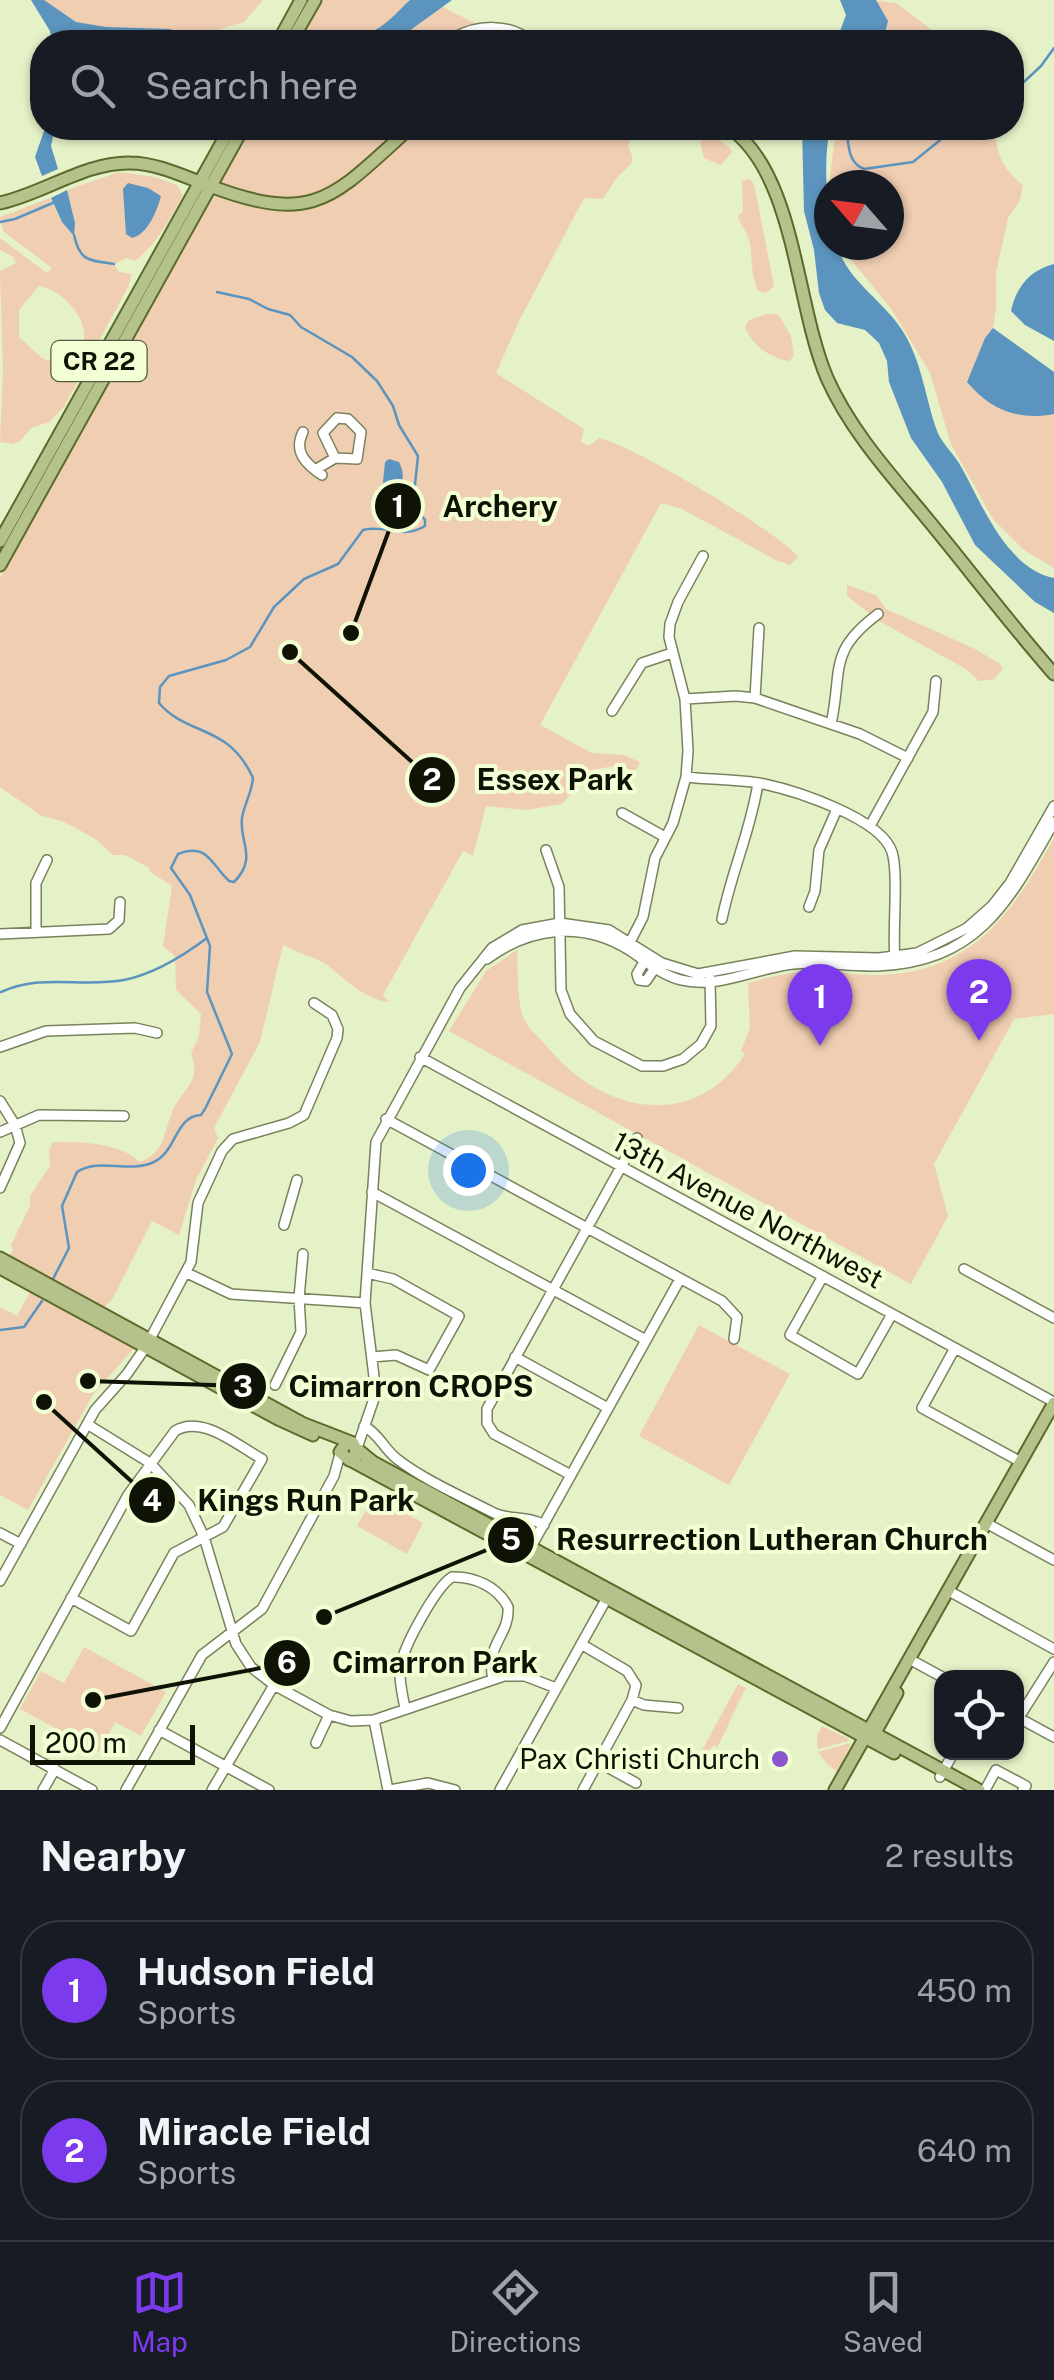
<!DOCTYPE html>
<html lang="en">
<head>
<meta charset="utf-8">
<style>
  :root { --surface:#171b24; --page:#242831; --text:#f1f3f6; --muted:#9ea1a6; --line:#363941; --accent:#7c3aed }
  body { margin:0; font-family:"Public Sans",sans-serif; background:var(--page); color:var(--text) }
  .controls { position:absolute; right:30px; bottom:30px; display:grid; overflow:hidden; border-radius:20px; box-shadow:0 2px 8px #0004 }
  .controls button { width:90px; height:90px; display:grid; place-items:center; padding:0; border:0; border-bottom:2px solid var(--line); background:var(--surface); color:var(--text); font:50px sans-serif }
  .compass { position:absolute; left:814px; top:170px; width:90px; height:90px; border-radius:50%; background:var(--surface); box-shadow:0 2px 8px #0004; rotate:298deg }
  .scale { position:absolute; left:30px; bottom:25px; width:165px; box-sizing:border-box; padding-left:10px; border:5px solid #0f1305; border-top:0; font-size:28px; line-height:35px; white-space:nowrap; color:#0f1305; -webkit-text-stroke:8px #f2ffd4; paint-order:stroke }
  .you { position:absolute; left:468px; top:1170px; width:35px; height:35px; margin:-25px; border:8px solid #fff; border-radius:50%; background:#1a73e8; box-shadow:0 0 0 15px #1a73e833 }
  .badge { display:grid; place-items:center; width:65px; height:65px; border-radius:50%; background:var(--accent); color:#fff; font-size:32px; font-weight:700 }
  .pin { position:absolute; translate:-50% -82px; filter:drop-shadow(0 2px 5px #0008) }
  .pin::after { content:''; position:absolute; top:52px; width:35px; height:30px; background:inherit; clip-path:polygon(0 0,100% 0,50% 100%) }
  .list { margin:0; padding:0; list-style:none }
  h2 { display:flex; justify-content:space-between; align-items:center; height:130px; margin:0; padding:0 40px; font-size:42px }
  h2 small { font-size:32px; font-weight:400; color:var(--muted) }
  .list li { display:grid; grid-template-columns:65px 1fr auto; gap:30px; align-items:center; box-sizing:border-box; height:140px; margin:0 20px 20px; padding:0 20px; border:2px solid var(--line); border-radius:40px }
  .list b { display:block; font-size:38px; white-space:nowrap }
  .list p { margin:0; font-size:32px; white-space:nowrap; color:var(--muted) }
  .list em { font-size:32px; font-style:normal; color:var(--muted) }
  .icon { flex:none; width:55px; height:55px; fill:none; stroke:currentColor; stroke-width:2; stroke-linecap:round; stroke-linejoin:round }
  .map { position:relative; flex:none; width:1054px; height:1790px; overflow:hidden }
  .search { position:absolute; background:var(--surface); box-shadow:0 2px 8px #0004; left:30px; right:30px; top:30px; height:110px; display:flex; align-items:center; gap:25px; box-sizing:border-box; padding:0 35px; border-radius:40px; color:var(--muted); font-size:38px }
  .sheet { height:450px; background:var(--surface) }
  nav { display:flex; justify-content:space-around; align-items:center; box-sizing:border-box; height:140px; border-top:2px solid var(--line); background:var(--surface); font-size:28px; color:var(--muted) }
  nav a { display:grid; justify-items:center; gap:5px }
  nav .on { color:var(--accent) }
  .map>svg:first-child { display:block }
  .green { fill:#f0ceb2; fill-rule:evenodd }
  .water { fill:#5b94be }
  .lines { fill:none; stroke-linecap:round; stroke-linejoin:round }
  .stream { stroke:#5b94be; stroke-width:2.5 }
  .minor-casing { stroke:#78835d; stroke-width:12 }
  .major-casing { stroke:#5b6b2b; stroke-width:15 }
  .minor { stroke:#fff; stroke-width:9 }
  .major { stroke:#b5c28c; stroke-width:11 }
  .poi-dot { fill:#8a55cd; stroke:#f2ffd4; stroke-width:4 }
  .labels { text-anchor:middle; stroke-width:8; stroke-linejoin:round; paint-order:stroke }
  .shield { fill:#f2ffd4; stroke:#535a43; stroke-width:2.5 }
  .shield-label { font-size:25px; font-weight:bold; fill:#0f1305 }
  .street-label { font-size:28px; fill:#0f1305; stroke:#f2ffd4 }
  .poi-label { font-size:28px; fill:#0f1305; stroke:#f2ffd4; text-anchor:end }
  .leader { fill:none; stroke:#0f1305; stroke-width:4 }
  .callout-dot { fill:#0f1305; stroke:#f2ffd4; stroke-width:4 }
  .mark-label { font-size:30px; text-anchor:middle; font-weight:bold; fill:#fff }
  .callout-label { font-size:30px; text-anchor:middle; font-weight:bold; fill:#0f1305; stroke:#f2ffd4; stroke-width:8; stroke-linejoin:round; paint-order:stroke }
</style>
</head>
<body>
<div class="map">
<svg width="1054" height="1790" viewBox="0 0 1054 1790">
  <rect width="100%" height="100%" fill="#e5f1c7"/>
  <path class="green" d="M43,0H263L244,22L198,36L192,42L152,36L102,38L56,18Z
    M311,0H429L512,42H288Z
    M872,0L896,3L948,42H884L888,30Z
    M245,128H634L628,147L632,155V163L617,177L603,199L584,198L519,321L496,373L584,429L581,442L589,446L599,438C630,444 779,532 798,557L790,565L776,560L682,509L661,503L540,725L592,753L624,755L640,762L635,772L621,765L591,770L562,804L526,810L486,806L473,856L463,851L383,995L389,1002C365,1000 345,979 327,965C313,956 297,953 283,945L260,1042L214,1128L218,1138L196,1180L179,1235L152,1221L113,1298L103,1309L8,1258L13,1250L11,1245L30,1206V1196L50,1166L49,1150L53,1142C81,1142 119,1142 140,1162C166,1152 163,1132 173,1110C184,1086 202,1083 191,1053L199,1037L201,1014L176,990L175,956L163,946L172,886L149,871L150,868L125,855H113L94,838L64,822L40,815L0,787V578L228,167Z
    M836,128H995C996,153 1002,169 1023,185L1020,200L1008,218L996,272V309L993,328L985,338L967,382C989,409 1020,420 1054,414V568L1024,550L993,519L951,444L930,373L892,310L844,251L842,245H889V185H829Z
    M711,135L728,146L732,152L721,165L704,158L700,142Z
    M119,172L155,177L177,185L183,196C169,220 157,244 135,261L127,258L114,264L119,272L132,274L128,287L64,407L49,422L31,428L20,441L13,444L0,442L3,372L0,271L16,263L13,257L0,250V238L47,273L52,268L3,231L0,217L50,198L62,222L74,220L67,190ZM39,286C75,293 108,346 61,365L42,358L19,337V310Z
    M749,179L754,184L774,286L766,293L758,291C750,273 753,257 749,239C746,230 740,225 738,216L743,212L742,181Z
    M767,314H778L791,336L794,356L789,361C770,358 752,345 745,327L749,320Z
    M847,585L876,595L886,609L975,649L1000,664L1003,669L994,679L979,681L966,669L879,621L847,596Z
    M1054,838V1014L1014,1019L934,1164L948,1216L911,1284L449,1031L486,971L517,950C518,968 517,1005 524,1019C529,1030 542,1040 549,1049C603,1113 694,1132 745,1054L741,1051L750,1028L748,983C766,978 784,973 802,972C828,970 854,976 880,975C974,972 1013,912 1054,838Z
    M32,1288L136,1346L94,1393L28,1510L0,1495V1307L17,1316Z
    M699,1325L790,1374L729,1485L639,1436Z
    M374,1496L423,1523L407,1554L357,1526Z
    M84,1647L166,1692L141,1736L115,1722L99,1752L20,1709L41,1671L64,1683Z
    M738,1684L746,1688C736,1705 725,1735 717,1747L714,1745L706,1753L713,1763H720L703,1774L710,1765L707,1761L702,1763L704,1760L699,1756Z
    M822,1726L849,1739L848,1741L818,1749L817,1736Z
    M851,1743L838,1772L827,1764L818,1752Z"/>
  <path class="water" d="M31,0H44L76,22L106,27L170,29L206,42H152L134,37L106,41L69,34L65,42H52L50,31Z
    M410,0H452L394,42H348C357,36 360,35 370,32C385,27 398,11 410,0Z
    M840,0H876L888,21L883,42H836L846,15Z
    M45,128H55L51,146L58,169L42,176L35,157Z
    M802,128H830C822,167 829,205 829,245H837C847,281 882,299 902,330C922,361 925,397 937,431C941,442 952,452 959,463C981,501 1005,568 1054,578V613L1035,602L975,545L942,482L911,438L889,382L887,361L879,343L865,330L837,323L825,310L819,293L814,250L804,211Z
    M128,183L148,188L161,196C157,211 148,234 132,238L126,234L123,189Z
    M67,190L75,223L74,236L62,222L51,198Z
    M1054,264V341L1025,325L1011,311C1016,287 1030,270 1054,264Z
    M993,328L1054,372V414C1019,421 990,410 967,382L985,338Z
    M389,459L399,462C405,473 405,489 392,493H387L383,482L385,462Z"/>
  <g class="lines">
    <path class="stream" d="M1012,93L1041,66L1054,48
      M846,128C849,143 847,163 864,169L913,162L955,128
      M0,222L15,219L55,202
      M74,235C80,262 89,260 114,264
      M1,992C44,973 81,988 124,980C154,974 183,956 207,938
      M53,1279L69,1248L62,1206L77,1172C100,1157 128,1174 154,1162C177,1151 175,1116 201,1115L205,1109L232,1054L207,992L210,946L190,895L171,868L178,854C207,842 211,864 229,881L234,882C258,858 239,842 242,818C244,805 252,792 253,778C228,723 188,737 159,703L160,687L169,676L226,660L250,647L274,607L304,579L338,564L363,530C386,524 402,540 425,526V520L413,504L418,456L399,425L393,406L377,381L352,357L301,327L290,315L268,309L249,299L217,292
      M0,1330L24,1327L42,1301"/>
    <defs>
      <path id="minor" d="M454,38C477,24 512,23 531,42
        M303,432C293,452 306,464 322,475
        M315,470L335,458L323,433L337,418L348,419L361,432L357,459L335,458
        M755,698L759,628
        M685,699L736,696L755,698L860,734L908,758
        M612,711L642,663L672,653
        M831,724C843,670 827,652 878,614
        M686,777C711,780 739,779 764,784C796,791 881,818 892,852C899,875 892,932 895,961
        M622,813L665,837
        M870,826L933,712L936,681
        M546,850L559,887L561,990L570,1014L594,1041L642,1066H663L683,1059L701,1044L711,1026L710,979
        M809,907L815,891L819,850L837,809
        M722,919C731,873 751,830 758,783
        M36,932V883L47,860
        M0,934L109,929L119,920L120,902
        M628,946L643,917L655,858L673,823L686,777L688,751L685,699L669,637L670,624L678,602L703,556
        M487,959C530,927 583,921 629,950C646,961 661,975 681,980C719,989 756,968 793,964C821,961 849,967 877,966C979,962 1009,901 1054,822
        M644,962L637,974L639,980L646,981L655,968
        M0,1047L46,1031L135,1028L157,1033
        M420,1057L1054,1402
        M0,1101L15,1125L20,1143L0,1188
        M386,1119L722,1301L737,1317L734,1339
        M0,1132L39,1115L124,1116
        M372,1192L646,1340
        M284,1225L297,1180
        M964,1269L1054,1318
        M187,1273L231,1294L365,1303
        M367,1273L393,1279L459,1316L429,1370L396,1355L372,1357
        M823,1276L790,1335L858,1374L892,1314
        M150,1339L191,1262L198,1203L222,1151L233,1139L289,1123L304,1115L337,1038L338,1029L332,1015L314,1003
        M955,1348L922,1408L1021,1462
        M515,1357L608,1408
        M275,1385L301,1332L299,1298L303,1254
        M87,1424L150,1463L189,1505L204,1537L236,1644L251,1667L274,1685L329,1715L351,1721L374,1720L504,1676H525L556,1688
        M364,1426C379,1434 384,1449 397,1459C424,1480 461,1496 492,1512C509,1521 527,1515 544,1525
        M357,1448L376,1393L365,1303L376,1142L460,988L492,948L522,930L560,923L609,930L662,963L698,974L795,956L879,958L917,953L967,928L992,906L1010,883L1054,806
        M571,1475L494,1434L487,1423V1409L637,1138
        M986,1523L1054,1560
        M0,1533L21,1544
        M531,1547L680,1279
        M0,1581L95,1410L127,1374L145,1348
        M949,1591L1054,1649
        M581,1644L627,1671L636,1685L632,1700L583,1790
        M911,1660L944,1678
        M632,1700L644,1705L678,1708
        M405,1709C403,1696 399,1682 400,1669C402,1648 436,1587 452,1577C474,1576 498,1587 508,1607C510,1636 485,1643 493,1679
        M1017,1717L1054,1737
        M374,1720L388,1790
        M1016,1722L1054,1662
        M0,1728L128,1495L175,1431C202,1414 238,1446 262,1459L223,1527L174,1553L131,1631L71,1598
        M159,1730L269,1790
        M0,1740L92,1790
        M316,1743L329,1715
        M598,1762L636,1783
        M940,1777L954,1752
        M43,1790L55,1769
        M126,1790L202,1655L262,1609L334,1476L340,1454
        M212,1790L274,1685
        M390,1790L428,1783L455,1790
        M500,1790L608,1596
        M985,1790L996,1770L1026,1786L1023,1790"/>
      <path id="major" d="M278,42L301,0
        M291,42L315,0
        M730,128C796,176 795,303 827,378C851,432 892,476 929,521C971,572 1011,625 1054,674
        M0,203C43,194 85,162 130,163C157,163 185,177 210,186C316,226 333,197 410,128
        M0,541L230,128
        M0,565L243,128
        M0,1258L304,1424L353,1443L357,1454L349,1460L340,1452L347,1442
        M0,1268L278,1419L313,1435
        M357,1449L373,1462L979,1790
        M350,1460L894,1753
        M872,1738L897,1693
        M835,1790L1054,1403"/>
    </defs>
    <use href="#minor" class="minor-casing"/>
    <use href="#major" class="major-casing"/>
    <use href="#minor" class="minor"/>
    <use href="#major" class="major"/>
  </g>
  <circle class="poi-dot" cx="780" cy="1759" r="10"/>
  <g class="labels">
    <rect class="shield" x="51.5" y="341" width="95" height="40" rx="8"/>
    <g class="shield-label">
      <text x="99" y="370">CR 22</text>
    </g>
    <g class="street-label">
      <text transform="translate(748 1210) rotate(28)" y="10">13th Avenue Northwest</text>
    </g>
    <g class="poi-label">
      <text x="760" y="1769">Pax Christi Church</text>
    </g>
  </g>
  <path class="leader" d="M351 633L398 506M290 652L432 780M88 1381L243 1386M44 1402L152 1500M324 1617L511 1540M93 1700L287 1663"/>
  <g class="callout-dot">
    <circle cx="351" cy="633" r="10"/>
    <circle cx="290" cy="652" r="10"/>
    <circle cx="88" cy="1381" r="10"/>
    <circle cx="44" cy="1402" r="10"/>
    <circle cx="324" cy="1617" r="10"/>
    <circle cx="93" cy="1700" r="10"/>
    <circle cx="398" cy="506" r="25"/>
    <circle cx="432" cy="780" r="25"/>
    <circle cx="243" cy="1386" r="25"/>
    <circle cx="152" cy="1500" r="25"/>
    <circle cx="511" cy="1540" r="25"/>
    <circle cx="287" cy="1663" r="25"/>
  </g>
  <g class="mark-label">
    <text x="398" y="517">1</text>
    <text x="432" y="790">2</text>
    <text x="243" y="1397">3</text>
    <text x="152" y="1511">4</text>
    <text x="511" y="1550">5</text>
    <text x="287" y="1673">6</text>
  </g>
  <g class="callout-label">
    <text x="500" y="517">Archery</text>
    <text x="555" y="790">Essex Park</text>
    <text x="411" y="1397">Cimarron CROPS</text>
    <text x="306" y="1511">Kings Run Park</text>
    <text x="772" y="1550">Resurrection Lutheran Church</text>
    <text x="435" y="1673">Cimarron Park</text>
  </g>
</svg>
<div class="controls">
<button><svg class="icon" aria-label="locate" viewBox="0 0 24 24"><circle cx="12" cy="12" r="6"/><path d="M12 2v4M12 18v4M2 12h4M18 12h4"/></svg></button>
</div>
<svg class="compass" viewBox="-18 -18 36 36"><path d="M0-13l5 13h-10z" fill="#e53935"/><path d="M0 13l5-13h-10z" fill="#9ea1a6"/></svg>
<div class="scale">200 m</div>
<div class="you"></div>
<div class="pin badge" style="left:820px;top:1046px">1</div>
<div class="pin badge" style="left:979px;top:1041px">2</div>
<div class="search"><svg class="icon" aria-label="search" viewBox="0 0 24 24"><circle cx="10" cy="10" r="6"/><path d="M15 15l6 6"/></svg>Search here</div>
</div>
<section class="sheet">
<h2>Nearby<small>2 results</small></h2>
<ul class="list">
<li><span class="badge">1</span><div><b>Hudson Field</b><p>Sports</p></div><em>450 m</em></li>
<li><span class="badge">2</span><div><b>Miracle Field</b><p>Sports</p></div><em>640 m</em></li>
</ul>
</section>
<nav>
<a class="on"><svg class="icon" aria-label="map" viewBox="0 0 24 24"><path d="M3 6l6-2 6 2 6-2v14l-6 2-6-2-6 2zM9 4v14M15 6v14"/></svg>Map</a>
<a><svg class="icon" aria-label="directions" viewBox="0 0 24 24"><path d="M12 3l9 9-9 9-9-9zM9 14v-3h6M13 9l2 2-2 2"/></svg>Directions</a>
<a><svg class="icon" aria-label="saved" viewBox="0 0 24 24"><path d="M7 4h10v16l-5-4-5 4z"/></svg>Saved</a>
</nav>
</body>
</html>
